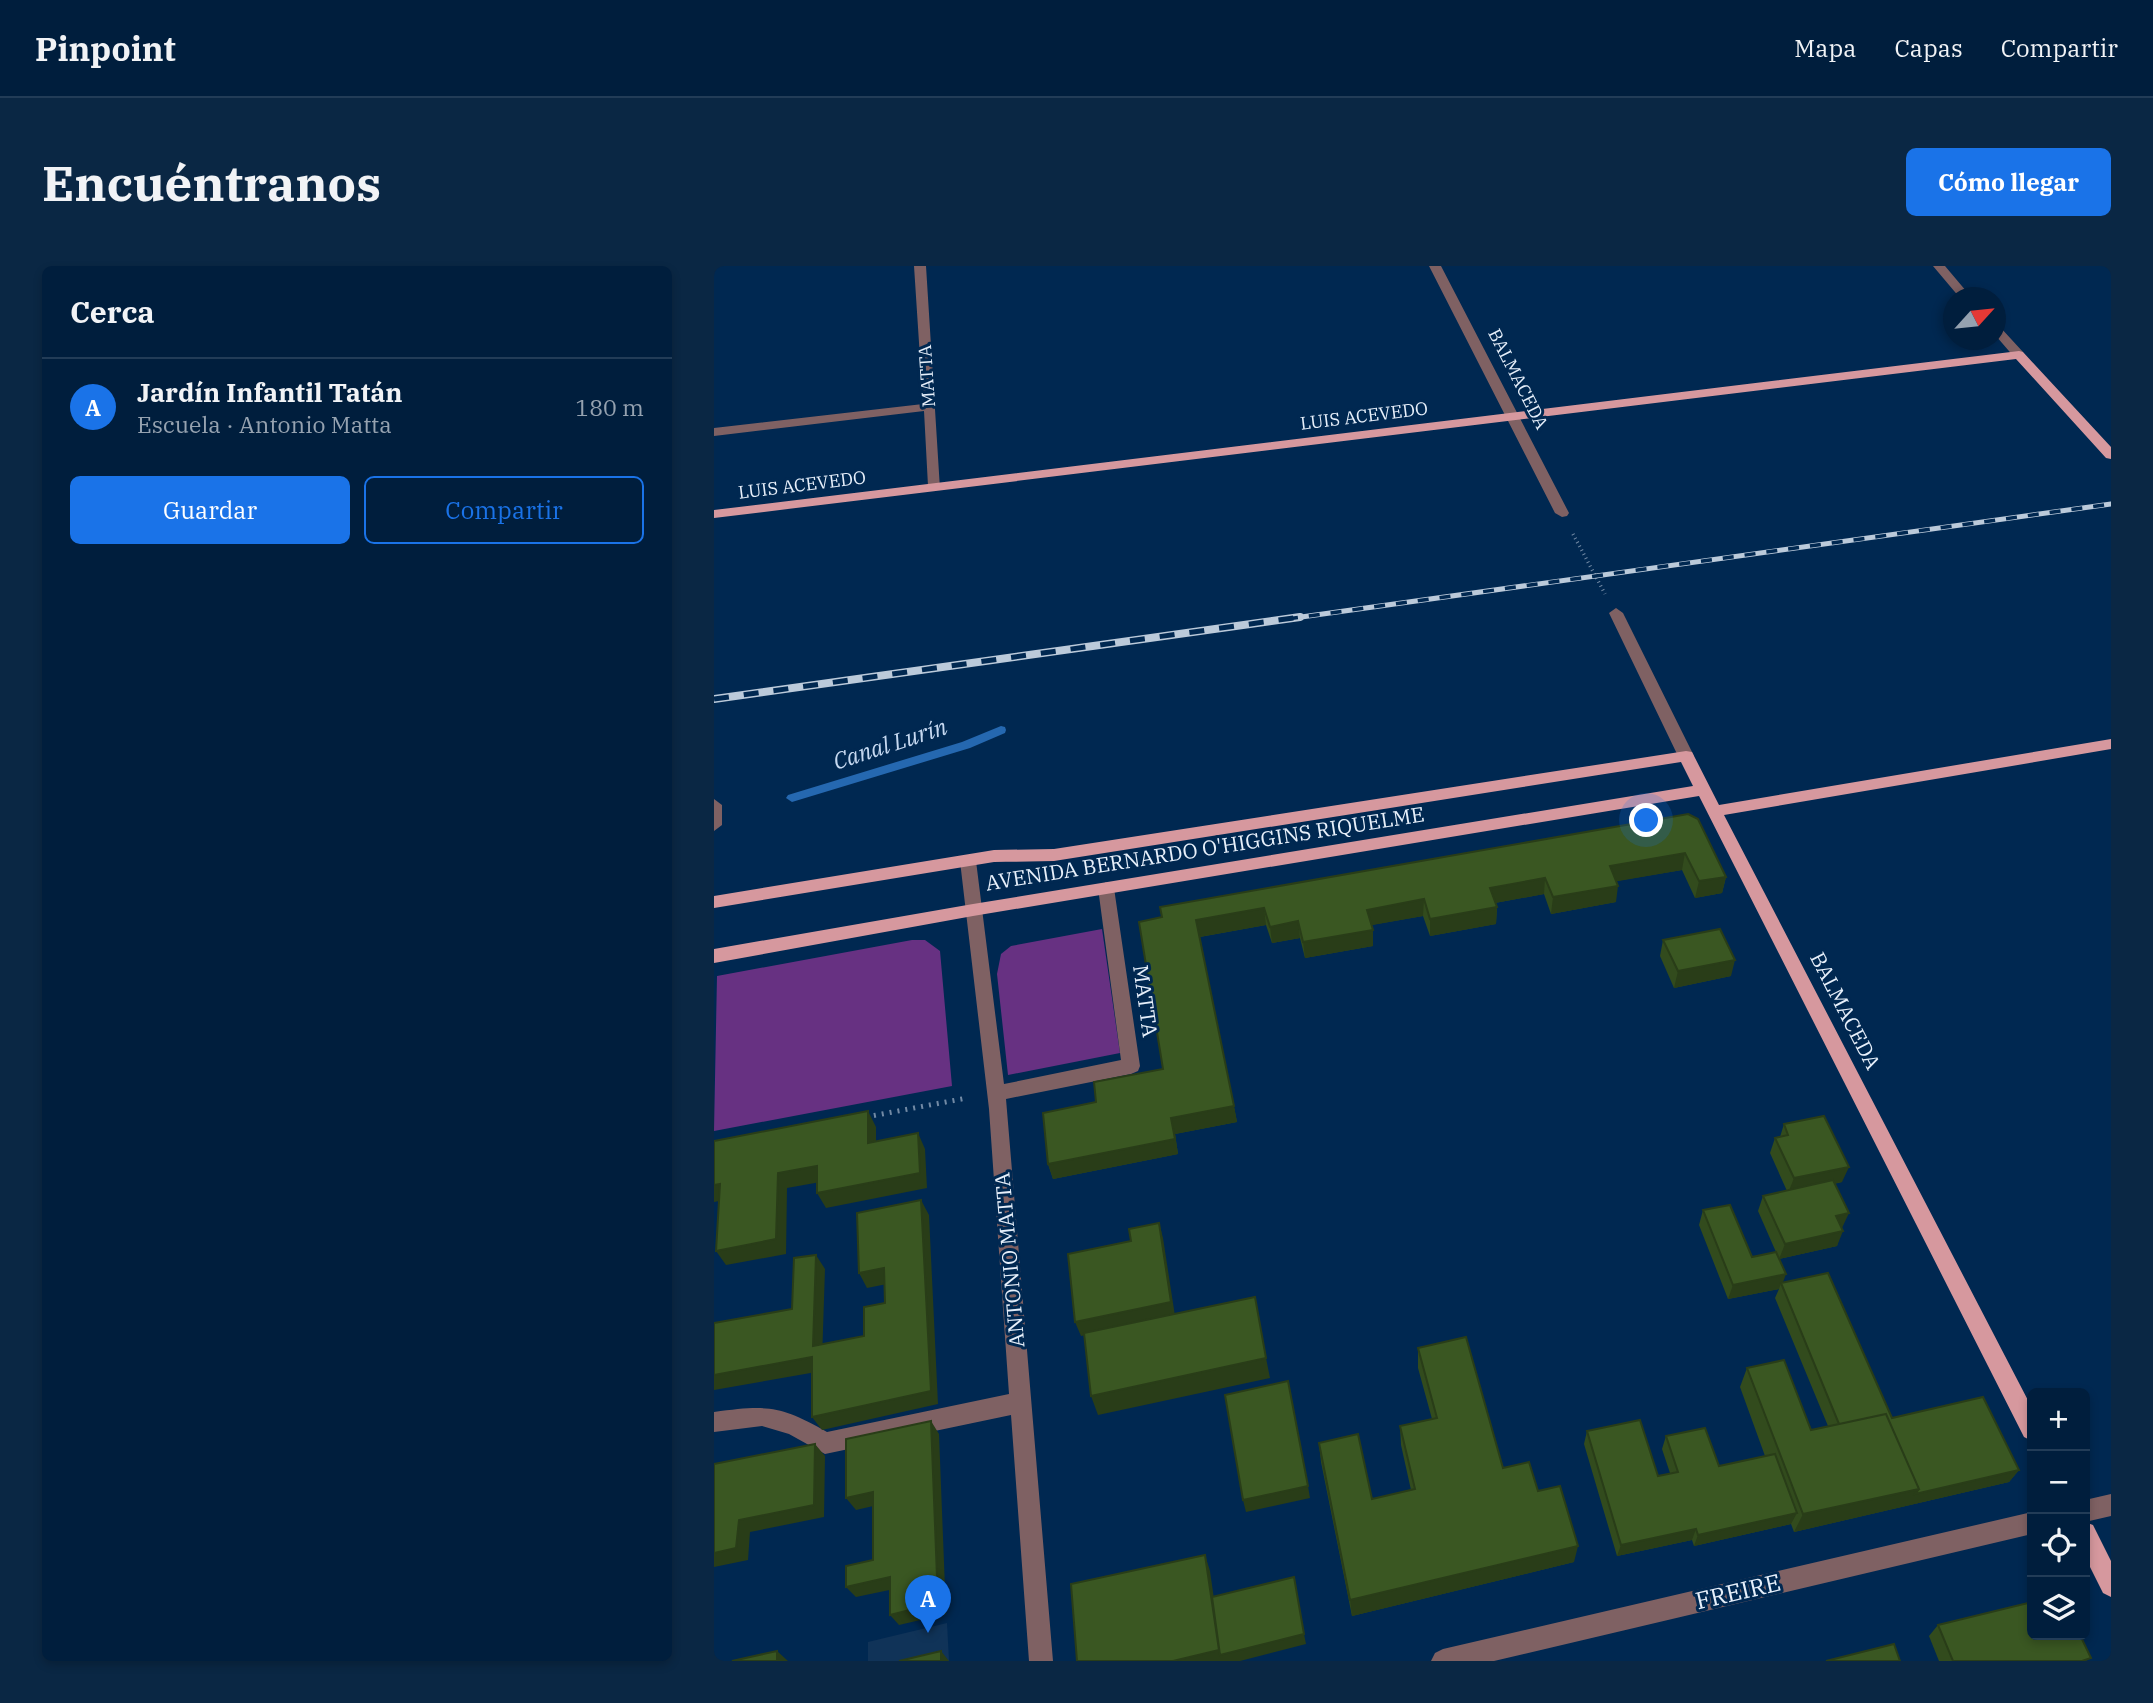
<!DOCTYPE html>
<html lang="es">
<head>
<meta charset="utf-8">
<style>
  :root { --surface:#001e3d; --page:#0a2744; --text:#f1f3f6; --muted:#95a2b0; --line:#223c57; --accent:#1a73e8 }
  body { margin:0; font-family:"IBM Plex Serif",serif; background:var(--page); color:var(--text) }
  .controls { position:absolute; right:21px; bottom:21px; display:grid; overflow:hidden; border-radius:10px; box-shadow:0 4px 10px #0003 }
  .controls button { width:63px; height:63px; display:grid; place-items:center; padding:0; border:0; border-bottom:2px solid var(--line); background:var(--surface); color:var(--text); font:35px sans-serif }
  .compass { position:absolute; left:1229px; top:21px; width:63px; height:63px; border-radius:50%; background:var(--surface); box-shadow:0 4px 10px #0003; rotate:63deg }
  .you { position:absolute; left:933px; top:555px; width:24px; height:24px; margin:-18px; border:5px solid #fff; border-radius:50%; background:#1a73e8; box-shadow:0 0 0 10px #1a73e833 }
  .badge { display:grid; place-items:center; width:46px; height:46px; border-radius:50%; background:var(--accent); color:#fff; font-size:23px; font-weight:700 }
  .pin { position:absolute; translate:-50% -58px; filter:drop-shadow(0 2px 4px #0008) }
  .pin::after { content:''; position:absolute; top:37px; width:24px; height:21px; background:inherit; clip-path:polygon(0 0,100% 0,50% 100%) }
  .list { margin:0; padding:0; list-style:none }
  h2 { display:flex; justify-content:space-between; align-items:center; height:91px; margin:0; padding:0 28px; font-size:30px }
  h2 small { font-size:23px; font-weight:400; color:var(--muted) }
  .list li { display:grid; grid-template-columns:46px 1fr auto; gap:21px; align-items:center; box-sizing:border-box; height:98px; padding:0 28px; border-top:2px solid var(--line) }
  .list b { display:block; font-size:26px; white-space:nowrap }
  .list p { margin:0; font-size:23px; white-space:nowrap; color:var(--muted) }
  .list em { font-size:23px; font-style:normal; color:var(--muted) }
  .actions { display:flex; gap:14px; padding:21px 28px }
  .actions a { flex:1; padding:16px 0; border:2px solid var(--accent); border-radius:10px; text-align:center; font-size:24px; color:var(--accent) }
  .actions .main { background:var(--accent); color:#fff }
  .icon { flex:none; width:38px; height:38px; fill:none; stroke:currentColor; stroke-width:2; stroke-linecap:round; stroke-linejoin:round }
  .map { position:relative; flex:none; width:1397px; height:1395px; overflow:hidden; border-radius:10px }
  header { display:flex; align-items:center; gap:42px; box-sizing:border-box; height:98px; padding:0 35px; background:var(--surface); border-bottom:2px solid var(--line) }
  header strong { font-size:33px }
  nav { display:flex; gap:38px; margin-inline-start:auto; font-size:24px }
  .intro { display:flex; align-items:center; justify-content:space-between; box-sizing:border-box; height:168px; padding:0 42px }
  h1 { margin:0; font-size:49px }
  .button { padding:18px 32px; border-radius:10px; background:var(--accent); color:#fff; font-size:24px; font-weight:700 }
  main { display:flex; gap:42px; padding:0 42px }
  aside { flex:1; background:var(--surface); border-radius:10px; box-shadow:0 4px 10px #0003 }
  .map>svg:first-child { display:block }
  .built { fill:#103358 }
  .green { fill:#673182 }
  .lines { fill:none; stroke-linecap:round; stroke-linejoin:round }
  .stream { fill:#2568b0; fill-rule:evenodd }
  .path-far1 { stroke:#728aa5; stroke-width:3.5; stroke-dasharray:1 3.5; stroke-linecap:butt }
  .path { stroke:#728aa5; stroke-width:5; stroke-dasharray:2 6; stroke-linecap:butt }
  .minor { fill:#7f6163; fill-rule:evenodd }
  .major { fill:#d6989e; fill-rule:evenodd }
  .rail-far1-casing { stroke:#bbcada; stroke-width:5 }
  .rail-casing { stroke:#bbcada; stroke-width:8 }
  .rail-far1 { stroke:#002851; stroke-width:3.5; stroke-dasharray:11; stroke-linecap:butt }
  .rail { stroke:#002851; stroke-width:5; stroke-dasharray:15; stroke-linecap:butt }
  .wall { fill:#324b1d }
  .shaded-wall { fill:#293d18 }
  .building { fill:#3a5722; stroke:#293d18; stroke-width:2 }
  .labels { text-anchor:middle; stroke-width:6; stroke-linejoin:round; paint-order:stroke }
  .far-street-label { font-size:18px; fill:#e7f0fb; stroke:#002851 }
  .street-label { font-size:21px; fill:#e7f0fb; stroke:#002851 }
  .water-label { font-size:23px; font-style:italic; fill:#c6d9f1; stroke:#002851 }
  .near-street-label { font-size:24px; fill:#e7f0fb; stroke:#002851 }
</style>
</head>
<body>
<header>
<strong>Pinpoint</strong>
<nav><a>Mapa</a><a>Capas</a><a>Compartir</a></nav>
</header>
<div class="intro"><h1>Encuéntranos</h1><a class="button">Cómo llegar</a></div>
<main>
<aside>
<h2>Cerca<small></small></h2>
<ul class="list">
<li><span class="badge">A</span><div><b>Jardín Infantil Tatán</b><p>Escuela · Antonio Matta</p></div><em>180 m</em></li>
</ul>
<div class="actions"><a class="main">Guardar</a><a>Compartir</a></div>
</aside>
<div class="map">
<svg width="1397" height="1395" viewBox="0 0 1397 1395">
  <rect width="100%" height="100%" fill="#002851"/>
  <path class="built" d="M233,1357L235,1395H154V1376Z"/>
  <path class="green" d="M388,663L406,787L294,809L283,708L287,688L297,680Z
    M198,674H211L226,685L238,820L0,865L3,710Z"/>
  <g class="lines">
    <path class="stream" d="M287,460L291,461L292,464L291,467L256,482L78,536L72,532L74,529L248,476Z"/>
    <path class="path-far1" d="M859,268L891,328"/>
    <path class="path" d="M152,851L253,832"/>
    <path class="minor" d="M200,0H212L226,223L221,224L214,220L210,145L0,170V162L209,138Z
      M715,0H727L855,247L853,250L848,251L841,247Z
      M1219,0H1231L1258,32H1246Z
      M1282,60L1286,61L1309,86V92H1301L1282,70Z
      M902,342L909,347L980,490L978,494L972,495L964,490L895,347Z
      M0,533L8,539V559L0,565Z
      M254,589L262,595L290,818L407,794L384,622L392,616L400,622L426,800L424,805L417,808L292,833L339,1395H315L297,1149L111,1188L75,1168L48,1160L0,1166V1146C53,1139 66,1139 113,1166L295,1128L275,843L246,595Z
      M1397,1228V1250L1371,1256V1234Z
      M1318,1246V1268L780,1395H717L721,1387L729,1383Z"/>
    <path class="major" d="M1305,85L1309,86L1397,181V193L1392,192L1302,93L0,252V244Z
      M1397,473V483L1010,549L1318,1142V1175L1310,1171L985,530L259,650L0,697V683L259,638L979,520L967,496L340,595L280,596L0,642V630L280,584L340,583L972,485L978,486L1005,539Z
      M1371,1256L1379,1259L1397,1295V1331L1389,1327L1371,1291Z"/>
    <defs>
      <path id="rail-far1" d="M573,353L1397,238"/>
      <path id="rail" d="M0,433L586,351"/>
    </defs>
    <use href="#rail-far1" class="rail-far1-casing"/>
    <use href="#rail" class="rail-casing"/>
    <use href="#rail-far1" class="rail-far1"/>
    <use href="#rail" class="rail"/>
  </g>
  <path class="wall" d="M974,548L1012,611L1008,627L981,632L968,604L902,615V636L837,648L830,628L781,637L783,641L782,658L716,670L709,650L657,659L659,680L591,692L586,672L558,677L552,659L486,671L523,856L461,868L464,888L339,913L334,898L382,836L449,803L425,656Z
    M949,674L1017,710L960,722L946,690Z
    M1070,858L1128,916L1120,918L1128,962L1123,980L1065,993L1068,1017L1178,1152L1305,1204L1295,1216L1080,1266L1077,1258L980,1280L978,1274L903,1290L870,1178L873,1165L944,1210L956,1207L948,1183L952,1170L1005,1200L1051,1190L1026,1121L1033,1102L1097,1164L1114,1160L1061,1032L1065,1023L1014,1033L985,959L989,944L1038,991L1062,986L1044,945L1049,930L1073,925L1056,887L1061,872L1066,871Z
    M704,1082L789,1202L824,1225L860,1296L638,1350L607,1196L605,1177L658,1233L697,1224L687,1179L686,1160L718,1153L704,1102Z
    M1224,1359L1374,1395H1225L1215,1370Z"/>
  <path class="shaded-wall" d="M971,587L968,604L893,617L896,600Z
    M1012,611L1008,627L981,632L985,615Z
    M831,612L830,628L775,638L776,622Z
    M904,620L902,636L837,648L839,631Z
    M710,633L709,650L653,660V644Z
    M783,641L782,658L716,670V653Z
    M550,642L552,659L485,671L482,654Z
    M584,655L586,672L558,677L556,661Z
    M659,664V680L591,692L589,676Z
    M1021,694L1017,710L960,722L964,705Z
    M520,840L523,856L461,868L464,888L339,913L334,898L457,852Z
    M154,845L162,861V893L154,877Z
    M204,867L211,883L213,922L112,942L103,927Z
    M103,900L112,915L73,922L72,988L12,999L2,985L64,907Z
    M1135,901L1128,916L1074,927L1080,912Z
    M6,918L16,933L0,936V919Z
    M207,934L215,949L224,1138L108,1164L98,1151L217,1125Z
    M1135,947L1128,962L1122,950Z
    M445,957L449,972L461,1050L367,1070L361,1056Z
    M1129,965L1123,980L1065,993L1071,978Z
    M102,989L111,1003L108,1094L99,1080Z
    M170,1002L178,1017L153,1022L145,1007Z
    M1072,1008L1068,1019L1067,1017L1065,1023L1014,1033L1019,1019Z
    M98,1091L108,1105L0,1124V1109Z
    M552,1092L556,1112L384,1149L377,1130Z
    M217,1155L225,1168L232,1348L185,1359L176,1349Z
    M101,1178L111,1190L110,1251L36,1266L34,1294L0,1301V1287L25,1254Z
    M1305,1204L1295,1216L1080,1266L1089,1248L1205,1223Z
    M594,1220L596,1232L532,1246L529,1234Z
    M159,1226L168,1238L142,1244L132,1232Z
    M1083,1247L1077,1258L980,1280L984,1269Z
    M982,1263L978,1274L903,1290L907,1279Z
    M864,1280L860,1296L638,1350L636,1334Z
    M491,1289L496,1305L508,1389L590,1368L592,1378L526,1395H459Z
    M176,1311L185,1322L142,1331L132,1321Z
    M63,1385L74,1395H63Z
    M227,1385L235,1395H227Z"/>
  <path class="building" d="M974,548L984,553L1012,611L985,615L971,587L896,600L904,620L839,631L831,612L776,622L783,641L716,653L710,633L653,644L659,664L589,676L584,655L556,661L550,642L482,654L520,840L457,852L461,873L334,898L329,847L382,836L380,816L449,803L425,656L448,651L446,641Z
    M1006,663L1021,694L964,705L949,674Z
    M154,845V877L204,867L206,907L103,927V900L64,907L62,973L2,985L6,918L0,919V875Z
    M1110,850L1135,901L1080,912L1061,872L1074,869L1070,858Z
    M1119,914L1135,947L1122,950L1129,965L1071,978L1049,930Z
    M207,934L217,1125L98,1151V1091L0,1109V1057L78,1043L80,992L102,989L99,1080L150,1070V1041L171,1037L170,1002L145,1007L143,947Z
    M1016,939L1038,991L1062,986L1072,1008L1019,1019L989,944Z
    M445,957L457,1036L361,1056L354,988L417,975L415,963Z
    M1114,1007L1178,1152L1269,1131L1305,1204L1201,1228L1205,1223L1172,1148L1125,1158L1067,1017Z
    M541,1031L552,1092L377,1130L370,1067Z
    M752,1071L789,1202L815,1196L824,1225L846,1220L864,1280L636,1334L605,1177L644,1168L658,1233L701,1223L686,1160L723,1152L704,1082Z
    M1070,1094L1097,1164L1172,1148L1205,1223L1089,1248L1033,1102Z
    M574,1115L594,1220L529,1234L511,1129Z
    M926,1154L944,1210L964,1206L952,1170L991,1162L1005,1200L1061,1188L1083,1247L984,1269L982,1263L907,1279L873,1165Z
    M217,1155L224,1337L176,1349V1311L132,1321V1300L159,1294V1226L132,1232V1173Z
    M101,1178L100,1239L25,1254L22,1282L0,1287V1198Z
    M491,1289L505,1384L459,1395H363L357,1318Z
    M580,1311L590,1368L506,1389L498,1331Z
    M1318,1336V1369H1366L1377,1392L1368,1395H1239L1224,1359Z
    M1180,1378L1186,1395H1112Z
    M63,1385V1395H18Z
    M227,1385V1395H185Z"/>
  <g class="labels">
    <g class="far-street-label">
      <text transform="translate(213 110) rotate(-94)" y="6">MATTA</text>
      <text transform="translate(804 113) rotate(63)" y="6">BALMACEDA</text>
      <text transform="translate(650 150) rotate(-7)" y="6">LUIS ACEVEDO</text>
      <text transform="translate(88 219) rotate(-7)" y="6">LUIS ACEVEDO</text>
    </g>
    <g class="street-label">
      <text transform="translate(491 583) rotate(-9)" y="7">AVENIDA BERNARDO O'HIGGINS RIQUELME</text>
      <text transform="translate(431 735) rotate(82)" y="7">MATTA</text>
      <text transform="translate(1131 745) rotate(63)" y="7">BALMACEDA</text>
      <text transform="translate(296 994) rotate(-95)" y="7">ANTONIO MATTA</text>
    </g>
    <g class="water-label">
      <text transform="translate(176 478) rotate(-18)" y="8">Canal Lurín</text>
    </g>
    <g class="near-street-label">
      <text transform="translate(1024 1326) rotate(-13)" y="8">FREIRE</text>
    </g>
  </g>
</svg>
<div class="controls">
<button>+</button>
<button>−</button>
<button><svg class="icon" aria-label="locate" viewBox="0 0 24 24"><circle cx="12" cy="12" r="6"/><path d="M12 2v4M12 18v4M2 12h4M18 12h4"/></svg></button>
<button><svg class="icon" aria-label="layers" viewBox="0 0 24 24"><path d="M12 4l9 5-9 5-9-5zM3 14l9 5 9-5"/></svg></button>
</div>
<svg class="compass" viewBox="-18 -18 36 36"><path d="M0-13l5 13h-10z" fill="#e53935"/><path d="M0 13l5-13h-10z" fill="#95a2b0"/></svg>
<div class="you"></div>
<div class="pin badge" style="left:214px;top:1367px">A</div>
</div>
</main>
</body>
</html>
